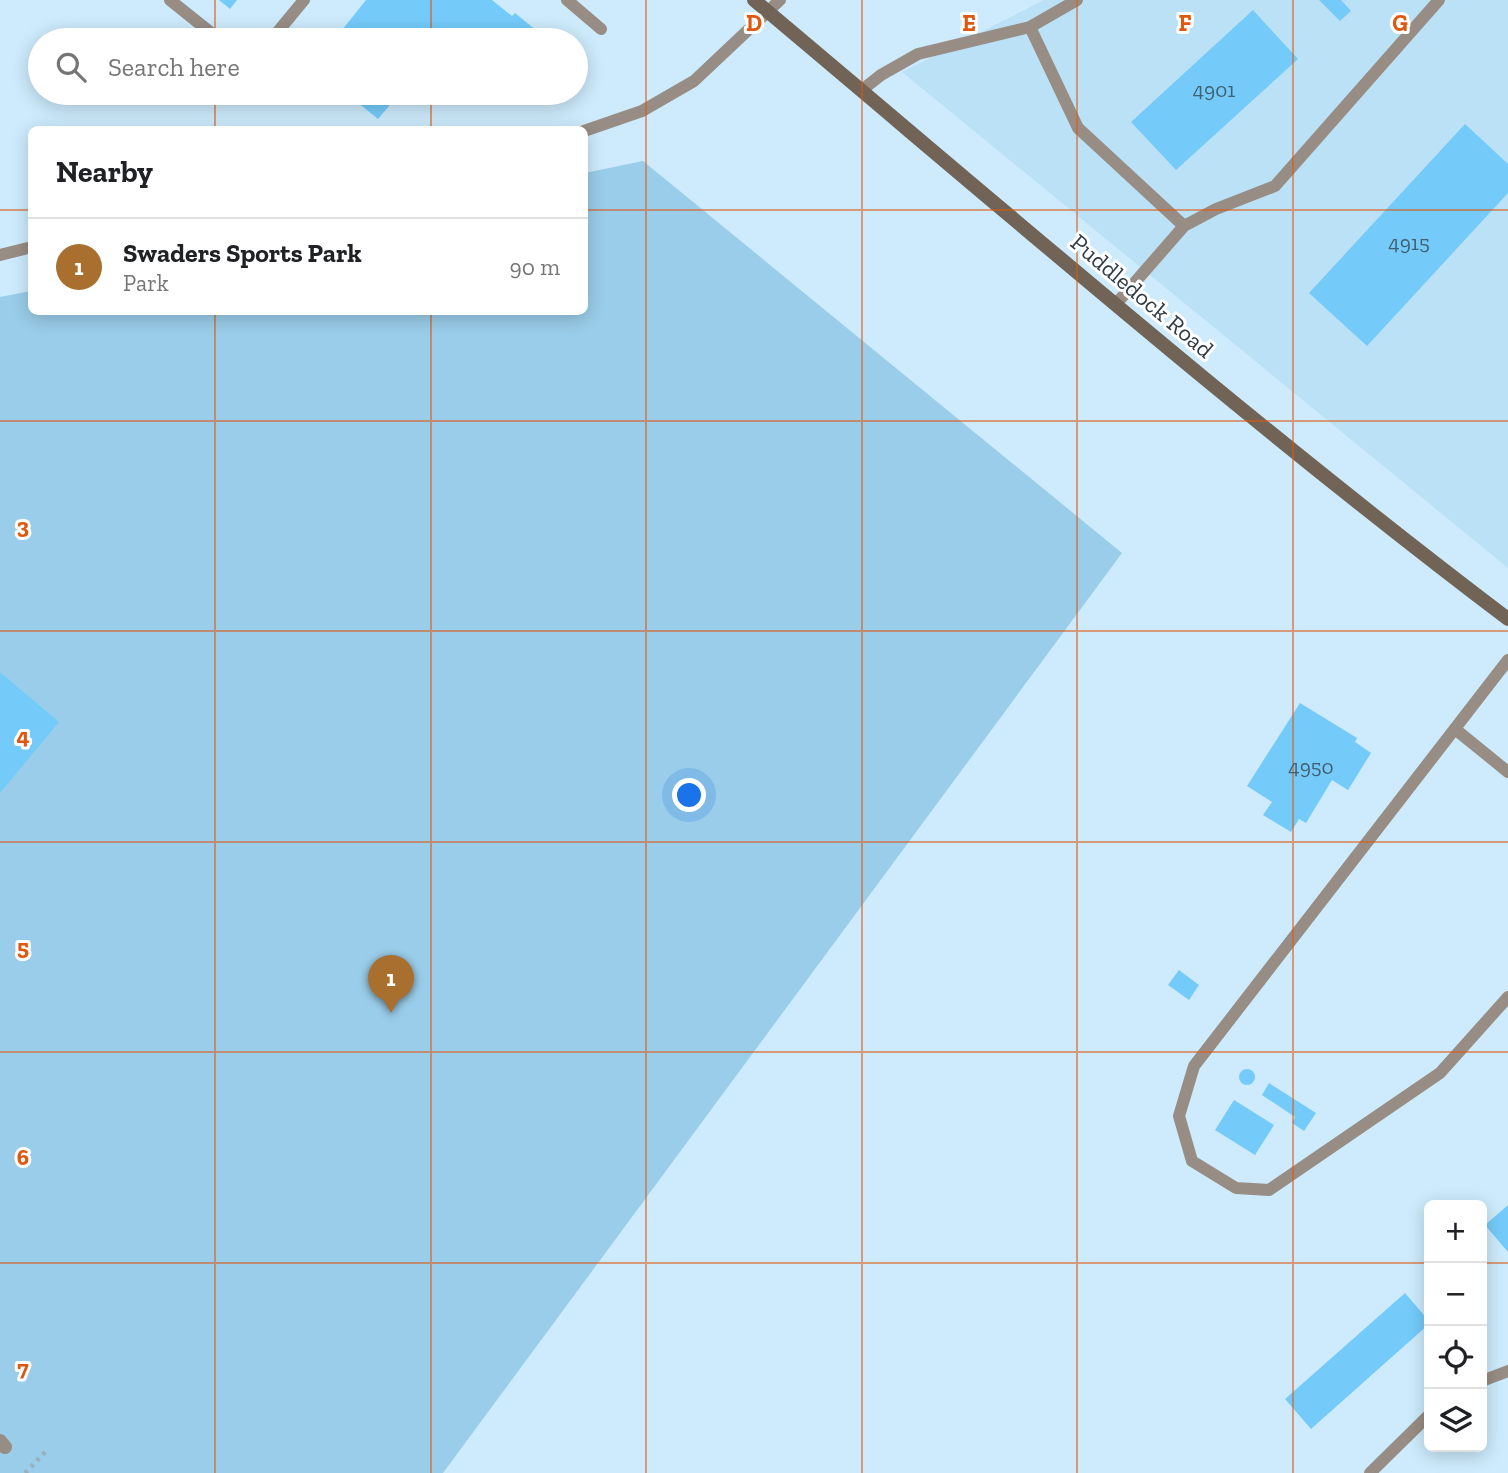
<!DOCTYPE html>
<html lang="en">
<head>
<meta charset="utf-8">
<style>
  :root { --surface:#fff; --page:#f6f6f6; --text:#202124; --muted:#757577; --line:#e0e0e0; --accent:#a96f2f }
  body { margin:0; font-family:"Zilla Slab",serif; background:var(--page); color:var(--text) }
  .controls { position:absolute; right:21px; bottom:21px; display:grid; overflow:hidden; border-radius:10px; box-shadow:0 4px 18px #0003 }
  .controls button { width:63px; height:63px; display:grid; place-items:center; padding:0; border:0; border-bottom:2px solid var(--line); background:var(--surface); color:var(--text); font:35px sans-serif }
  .you { position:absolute; left:690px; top:796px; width:24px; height:24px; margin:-18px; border:5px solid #fff; border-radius:50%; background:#1a73e8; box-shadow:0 0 0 10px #1a73e833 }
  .badge { display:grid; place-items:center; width:46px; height:46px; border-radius:50%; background:var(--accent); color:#fff; font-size:23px; font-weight:700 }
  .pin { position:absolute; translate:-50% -58px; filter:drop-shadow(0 2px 4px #0008) }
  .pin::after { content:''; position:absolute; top:37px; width:24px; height:21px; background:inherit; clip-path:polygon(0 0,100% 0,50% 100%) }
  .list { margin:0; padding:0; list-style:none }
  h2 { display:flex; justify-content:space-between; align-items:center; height:91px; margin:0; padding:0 28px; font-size:30px }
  h2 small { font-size:23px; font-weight:400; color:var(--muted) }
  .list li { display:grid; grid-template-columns:46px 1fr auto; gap:21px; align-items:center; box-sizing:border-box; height:98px; padding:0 28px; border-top:2px solid var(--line) }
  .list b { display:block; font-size:26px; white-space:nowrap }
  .list p { margin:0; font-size:23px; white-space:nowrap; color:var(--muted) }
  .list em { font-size:23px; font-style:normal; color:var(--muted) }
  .icon { flex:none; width:38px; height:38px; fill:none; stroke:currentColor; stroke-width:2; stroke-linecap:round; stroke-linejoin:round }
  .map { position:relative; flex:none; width:1508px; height:1473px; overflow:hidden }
  .search { position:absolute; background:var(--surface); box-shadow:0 4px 18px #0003; left:28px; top:28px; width:560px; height:77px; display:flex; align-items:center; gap:18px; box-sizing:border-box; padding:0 24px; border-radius:38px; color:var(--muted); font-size:26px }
  .panel { position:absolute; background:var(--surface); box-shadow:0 4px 18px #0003; left:28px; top:126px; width:560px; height:189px; border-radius:10px }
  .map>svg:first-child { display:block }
  .built { fill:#bbe1f6 }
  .green { fill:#9acde9 }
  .building { fill:#74cbfa }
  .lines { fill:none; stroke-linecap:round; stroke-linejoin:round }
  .path { stroke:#98b0be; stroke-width:4.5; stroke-dasharray:3.5 5; stroke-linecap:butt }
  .service { stroke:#978d84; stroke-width:12 }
  .pedestrian { stroke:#978d84; stroke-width:14 }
  .secondary { stroke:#716356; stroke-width:14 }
  .grid { fill:none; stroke:#df580f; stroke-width:2; stroke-opacity:0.55 }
  .labels { text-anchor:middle; stroke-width:6; stroke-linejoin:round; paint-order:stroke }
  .number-label { font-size:21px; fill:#416071 }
  .street-label { font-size:24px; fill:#303c43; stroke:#fff }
  .grid-label { font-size:23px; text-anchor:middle; font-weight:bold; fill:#df580f; stroke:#fff; stroke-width:6; stroke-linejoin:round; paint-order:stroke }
</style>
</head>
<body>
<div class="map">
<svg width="1508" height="1473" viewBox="0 0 1508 1473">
  <rect width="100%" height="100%" fill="#cdebfc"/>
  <path class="built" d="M1044,0H1508V568L902,72Z"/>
  <path class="green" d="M643,161L1122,553L443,1473H0V297L31,291L32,312H584L585,173Z"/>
  <path class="building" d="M219,0H237L230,9Z
    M366,0H492L512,16L515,13L537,31L529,40H334Z
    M1319,0H1341L1351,11L1340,21Z
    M1253,10L1298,59L1176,170L1131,122Z
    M346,93H400L378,119Z
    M1465,124L1508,164V193L1367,346L1309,293Z
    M0,672L59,722L0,793Z
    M1300,703L1357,738L1355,742L1371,753L1348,790L1332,780L1306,823L1299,819L1291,832L1263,815L1272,802L1247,786Z
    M1179,970L1199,985L1189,1000L1168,985Z
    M1239 1077a8 8 0 1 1 16 0a8 8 0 1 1-16 0Z
    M1269,1083L1316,1113L1304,1131L1292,1123L1295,1117L1262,1095Z
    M1234,1100L1274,1125L1255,1155L1215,1130Z
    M1508,1205V1252L1485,1225Z
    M1405,1293L1429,1321V1324L1311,1429L1285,1399Z"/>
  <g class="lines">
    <path class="path" d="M25,1473L48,1449"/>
    <path class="service" d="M170,0L220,40
      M567,0L601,29
      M1030,27L1078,128L1184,226
      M271,40L304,0
      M862,90L881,75L918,54L1030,27L1077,0
      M584,131L642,111L694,81L780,0
      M0,255L32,247
      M1116,304L1184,226L1216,209L1275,186L1439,0
      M1508,660L1194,1066L1179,1116L1192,1161L1236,1188L1269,1190L1440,1073L1508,997
      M1455,729L1508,772
      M1482,1381L1508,1371
      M1370,1473L1429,1415"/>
    <path class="pedestrian" d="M0,1441L5,1447"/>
    <path class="secondary" d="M754,0C1003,209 1249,423 1508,619"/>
  </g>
  <path class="grid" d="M215,0V40M431,0V40M646,0V1473M862,0V1473M1077,0V1473M1293,0V1473M215,93V130M431,93V130M0,210H32M584,210H1508M215,312V1473M431,312V1473M0,421H1508M0,631H1508M0,842H1508M0,1052H1508M0,1263H1429M1482,1263H1508"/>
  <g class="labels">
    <g class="number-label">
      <text x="1214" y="97">4901</text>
      <text x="1409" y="250">4915</text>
      <text x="1311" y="774">4950</text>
    </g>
    <g class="street-label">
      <text transform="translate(1142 296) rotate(40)" y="8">Puddledock Road</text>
    </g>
  </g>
  <g class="grid-label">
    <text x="754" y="31">D</text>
    <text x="969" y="31">E</text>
    <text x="1185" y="31">F</text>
    <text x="1400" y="31">G</text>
    <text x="23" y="534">3</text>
    <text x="23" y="744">4</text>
    <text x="23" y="955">5</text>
    <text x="23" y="1165">6</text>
    <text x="23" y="1376">7</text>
  </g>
</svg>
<div class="controls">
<button>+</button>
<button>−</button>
<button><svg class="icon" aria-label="locate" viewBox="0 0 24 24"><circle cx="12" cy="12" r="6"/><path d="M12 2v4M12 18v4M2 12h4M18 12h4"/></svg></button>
<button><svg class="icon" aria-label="layers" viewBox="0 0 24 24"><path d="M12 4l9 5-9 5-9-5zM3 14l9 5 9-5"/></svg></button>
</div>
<div class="you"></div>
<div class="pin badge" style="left:391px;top:1013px">1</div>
<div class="search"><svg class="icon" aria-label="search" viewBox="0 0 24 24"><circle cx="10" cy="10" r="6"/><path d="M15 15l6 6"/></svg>Search here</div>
<section class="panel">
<h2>Nearby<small></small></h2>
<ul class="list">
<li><span class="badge">1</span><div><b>Swaders Sports Park</b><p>Park</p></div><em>90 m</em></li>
</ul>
</section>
</div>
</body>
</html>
